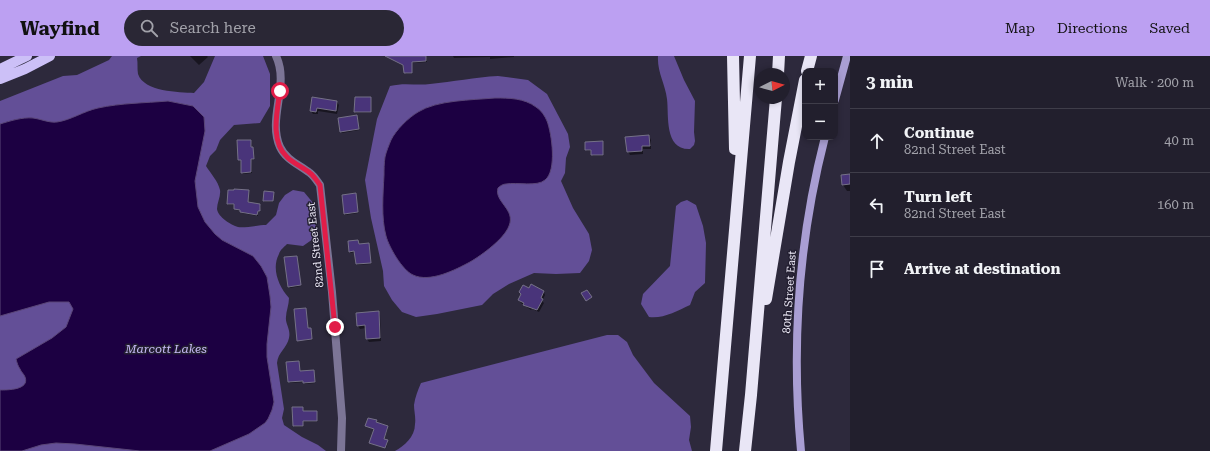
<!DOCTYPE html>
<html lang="en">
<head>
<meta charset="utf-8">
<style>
  :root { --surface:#221f2d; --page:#2a2735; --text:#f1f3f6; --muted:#a2a2aa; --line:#3f3d49; --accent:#bca0f2 }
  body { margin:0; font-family:"Roboto Serif",serif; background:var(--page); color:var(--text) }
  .controls { position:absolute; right:12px; top:12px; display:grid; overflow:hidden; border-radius:8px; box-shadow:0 2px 6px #0003 }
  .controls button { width:36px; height:36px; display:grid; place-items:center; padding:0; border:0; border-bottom:1px solid var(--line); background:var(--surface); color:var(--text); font:20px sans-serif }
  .compass { position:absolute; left:754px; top:12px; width:36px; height:36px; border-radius:50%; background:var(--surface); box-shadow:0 2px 6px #0003; rotate:84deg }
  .stop { position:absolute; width:12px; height:12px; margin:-9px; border:3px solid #e11d48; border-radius:50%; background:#fff }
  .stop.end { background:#e11d48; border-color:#fff; box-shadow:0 1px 4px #0008 }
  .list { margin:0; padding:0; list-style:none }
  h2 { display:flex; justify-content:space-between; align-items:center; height:52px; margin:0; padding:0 16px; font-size:17px }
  h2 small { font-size:13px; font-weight:400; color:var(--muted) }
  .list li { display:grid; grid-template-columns:26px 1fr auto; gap:12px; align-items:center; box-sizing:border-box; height:64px; padding:0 16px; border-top:1px solid var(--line) }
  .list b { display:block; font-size:15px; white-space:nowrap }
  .list p { margin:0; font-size:13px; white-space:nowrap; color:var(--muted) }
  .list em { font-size:13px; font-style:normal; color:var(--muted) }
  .icon { flex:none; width:22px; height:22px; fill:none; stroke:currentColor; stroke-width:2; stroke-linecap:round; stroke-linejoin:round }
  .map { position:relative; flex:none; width:850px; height:395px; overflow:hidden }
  header { display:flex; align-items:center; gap:24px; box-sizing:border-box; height:56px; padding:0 20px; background:var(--accent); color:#111 }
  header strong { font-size:19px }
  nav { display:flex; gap:22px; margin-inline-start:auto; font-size:14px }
  .search { width:280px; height:36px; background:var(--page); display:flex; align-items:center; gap:10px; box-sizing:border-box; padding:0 14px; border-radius:22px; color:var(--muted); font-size:15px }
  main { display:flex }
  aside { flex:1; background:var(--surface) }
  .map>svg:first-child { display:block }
  .forest { fill:#634f97 }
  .water { fill:#1c0042; stroke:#5a4678 }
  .shadow { fill:#0007 }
  .building { fill:#49347a; stroke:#757187 }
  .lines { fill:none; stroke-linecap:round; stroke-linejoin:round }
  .street { stroke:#7c7596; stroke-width:8 }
  .secondary { stroke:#a99ed3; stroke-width:8 }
  .primary { stroke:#ccc0f7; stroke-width:10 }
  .highway { stroke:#e9e6f6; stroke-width:12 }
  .route { stroke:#e11d48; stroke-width:5 }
  .labels { text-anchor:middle; stroke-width:3; stroke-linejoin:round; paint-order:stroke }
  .street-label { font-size:11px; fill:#ece9f6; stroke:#231f31 }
  .water-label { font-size:12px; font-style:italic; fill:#c8bbf8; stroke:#231f31 }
</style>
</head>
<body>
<header>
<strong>Wayfind</strong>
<div class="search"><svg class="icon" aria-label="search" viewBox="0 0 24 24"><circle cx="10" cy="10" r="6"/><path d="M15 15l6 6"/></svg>Search here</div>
<nav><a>Map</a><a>Directions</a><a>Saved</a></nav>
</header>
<main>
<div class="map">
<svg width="850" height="395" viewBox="0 0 850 395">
  <rect width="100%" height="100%" fill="#2d293c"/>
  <path class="forest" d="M112,0H141L137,2C138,7 137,13 138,18C144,36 179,36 194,37L204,26L215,0H263L270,18V50L260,67L234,69L220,84L216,94L210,100L206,110C211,118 218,125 220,134C221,140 217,147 217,153C218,161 231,169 238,171C245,172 259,169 266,169L276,159L279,147L285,139L293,134L304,136L314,148L316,173L313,183L303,190L287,188C284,191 280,194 279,198C271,213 279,231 289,242C289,249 286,255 286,261C285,268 291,273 289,282C287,292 278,296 277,307L284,353L282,362L284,369L302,381L318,389L326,395H0V45L63,20L77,19L109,4Z
    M658,0H674L684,24L695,45L694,76L695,85L694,89L690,93C664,94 669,60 667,43C665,27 657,16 658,0Z
    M498,20L528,24L547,38L568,78L570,91L566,102L565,117L561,125L573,152L589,178L592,194L589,205L580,217L556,218L534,217L509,228L493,238L482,249L437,258L416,261L402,256L392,244L384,230L383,215L371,162L365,124L377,63L390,30C406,26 416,30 430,28C453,26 475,21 498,20Z
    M687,144L696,149L703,170L706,187L705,227L695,236L690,249C677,255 663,263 649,261L641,248L643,238L670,210L676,150L681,146Z
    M607,279H618L627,286L633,299L654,327L690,360L691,371L689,384L692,395H395C404,390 415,381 415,368C416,362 414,355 414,349C415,341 418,334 421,327Z"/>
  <path class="water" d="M495,42C509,42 524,42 536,51C541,54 545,60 547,65C552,78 557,115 545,124C537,131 517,126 506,128C503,128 500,130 498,132C494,146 516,153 509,170C504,183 482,199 470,206C455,214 430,227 413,219C402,214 389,191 386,180C381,162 383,138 384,119C384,114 384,107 385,101C386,96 389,89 391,84C396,74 408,62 418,56C437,44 472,44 495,42Z
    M168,45L193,50L204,61L205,75L195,125L198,151L205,166L215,178L222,184L253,200L261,210L267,221L270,240L271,251L267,288V301L274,346L272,354L268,363L265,367L249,378L210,395H140L75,388L56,387L41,389L22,395H0V334C7,334 30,334 25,321C24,318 21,316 20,313C18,310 17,307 16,303L52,282L66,271L73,253L69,246H49L0,260V68C10,65 22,61 33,62C41,63 49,67 57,66C71,64 84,55 98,52C121,47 145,47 168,45Z"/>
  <path class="shadow" d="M190,0H207L208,1L199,9Z
    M395,0H426L427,6L412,7V18H406L404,10L393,4Z
    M453,0H514V1L490,3V1L454,2Z
    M313,42L337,46L339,49L337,58L318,55V58H313L311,55Z
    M371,43V57H356L355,56Z
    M357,62L359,74L342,77L341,76Z
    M649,80L651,84V93H643V98L630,99L628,95Z
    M251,85L252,92L253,93L254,104H251L252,117L243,118L242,104L239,103Z
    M603,87V100H593L592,95H587L586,94Z
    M850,119V135H847L843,129Z
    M248,135V147L260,149L261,150L260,156H258V160L242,157L241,155L236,154L235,149H228V147Z
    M274,137L273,146H264V145Z
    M356,140L358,157L345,159V158Z
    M369,188L371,208L357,209L355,196L350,197V196L359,189Z
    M297,202L301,230L290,232L289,230Z
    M529,233L544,236L545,239L542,245L544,247L539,256L532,253L531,254L521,247L519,244L522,239L520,236Z
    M306,253L308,273L311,274L312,284L299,285Z
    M378,256L380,259L381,285L369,286L367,283L366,272L360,273L358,270Z
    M287,307L300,316H314L315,327L305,328L304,326L290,327Z
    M303,356L317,357V366H303V371H294V370Z
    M376,365L377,367L388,372L384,384L388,386L386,392L370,387L374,374L367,370Z"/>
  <path class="building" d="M385,0H426V5L412,6V17H404L403,9Z
    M312,41L337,45L336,55L317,52L316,56L310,55Z
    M355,41H371V56H354Z
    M357,59L359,73L340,76L338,62Z
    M649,79L650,90H642V95L627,96L625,81Z
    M237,84H251V91H253L254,103H251V116L241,117V104H238Z
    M603,85V99H591V94H585V86Z
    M850,118V128L842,129L841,119Z
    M234,133L249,134L248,146L260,148V155H258L257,159L240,156V154L234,153V148H227L228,134H234Z
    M264,135L274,136L273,145H263Z
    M356,137L358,156L344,158L342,139Z
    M358,184L359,188L369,187L371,207L356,208L354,195L349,196L348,185Z
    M297,200L301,229L288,231L284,201Z
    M531,228L544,235L541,242L543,243L537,254L523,249L524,247L518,244L521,238L519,236L523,229L529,232Z
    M587,234L592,241L586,245L581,237Z
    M306,252L308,272H311L312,283L297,285L294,253Z
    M379,255L380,282L366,283L365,269L357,270L356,257Z
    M299,305L300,315L314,314L315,326L303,327V325L288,326L286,306Z
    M292,351H303V355H317V365H303V370H293Z
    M368,362L377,364L376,366L388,370L384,383L388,384L385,392L369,387L374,373L365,370Z"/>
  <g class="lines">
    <path class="street" d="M276,0C290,29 267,62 280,91C286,104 300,109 310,117C314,120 317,125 320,129L332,236L342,362L341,395"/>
    <path class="secondary" d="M835,44L847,0
      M801,395C791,288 798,186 825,81"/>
    <path class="primary" d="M0,13L27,0
      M0,23L25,13L50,0"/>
    <path class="highway" d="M733,0L735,93
      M807,15L811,0
      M778,18L779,0
      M766,243L789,106L805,24
      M716,395L750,0
      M745,395L751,339L776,42"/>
  </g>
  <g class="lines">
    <path class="route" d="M280,35C277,56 270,85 287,101C294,108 303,111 310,117C314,120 317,125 320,129L335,271"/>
  </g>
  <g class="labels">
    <g class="street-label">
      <text transform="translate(315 189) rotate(-96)" y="4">82nd Street East</text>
      <text transform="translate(789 236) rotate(-86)" y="4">80th Street East</text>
    </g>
    <g class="water-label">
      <text x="166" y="297">Marcott Lakes</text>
    </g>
  </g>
</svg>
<div class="controls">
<button>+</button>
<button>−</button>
</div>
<svg class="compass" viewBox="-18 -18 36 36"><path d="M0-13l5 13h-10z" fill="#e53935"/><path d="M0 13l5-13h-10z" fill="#a2a2aa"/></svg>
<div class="stop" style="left:280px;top:35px"></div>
<div class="stop end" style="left:335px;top:271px"></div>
</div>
<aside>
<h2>3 min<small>Walk · 200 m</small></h2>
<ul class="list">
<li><svg class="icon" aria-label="ahead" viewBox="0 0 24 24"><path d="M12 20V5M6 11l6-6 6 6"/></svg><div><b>Continue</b><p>82nd Street East</p></div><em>40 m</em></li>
<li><svg class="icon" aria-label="left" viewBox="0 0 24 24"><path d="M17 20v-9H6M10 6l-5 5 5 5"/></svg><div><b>Turn left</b><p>82nd Street East</p></div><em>160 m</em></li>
<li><svg class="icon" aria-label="arrive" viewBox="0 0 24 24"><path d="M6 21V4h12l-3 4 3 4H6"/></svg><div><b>Arrive at destination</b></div></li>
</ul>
</aside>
</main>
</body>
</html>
